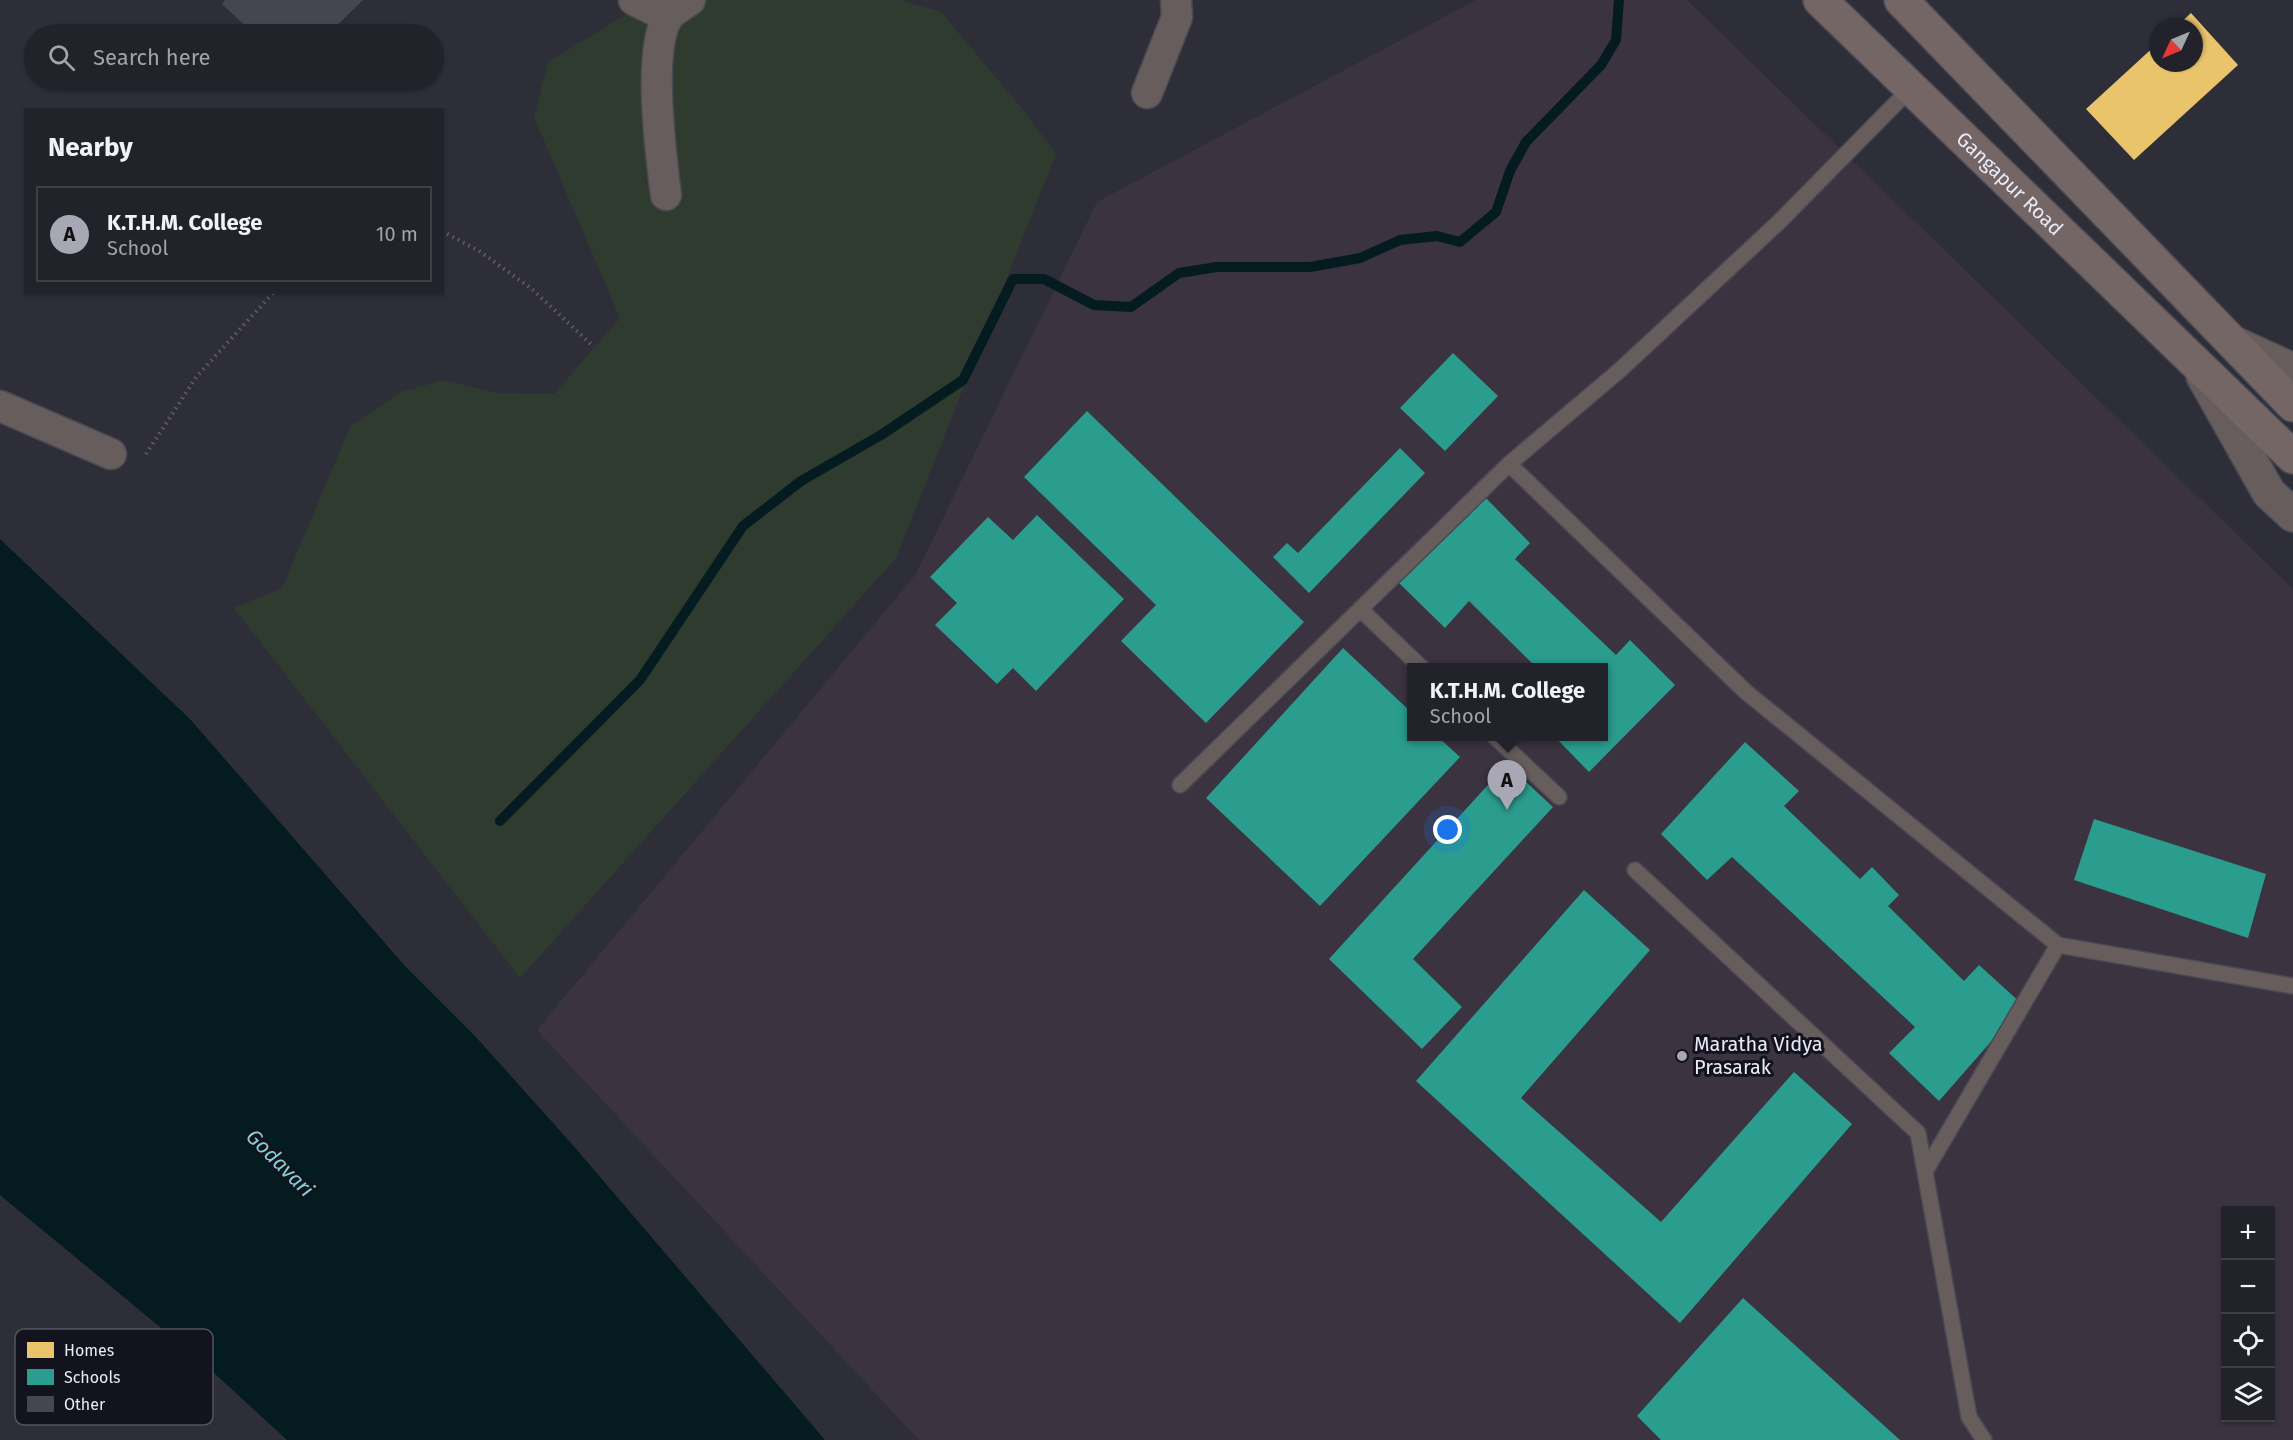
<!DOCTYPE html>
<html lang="en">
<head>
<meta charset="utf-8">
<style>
  :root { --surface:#22222b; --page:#2e2f37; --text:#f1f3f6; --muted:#a2a4a9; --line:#3f3f47; --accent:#a8a8b5 }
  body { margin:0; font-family:"Fira Sans",sans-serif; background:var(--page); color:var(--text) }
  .controls { position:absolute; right:18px; bottom:18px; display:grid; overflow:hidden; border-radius:0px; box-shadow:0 2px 4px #0004 }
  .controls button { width:54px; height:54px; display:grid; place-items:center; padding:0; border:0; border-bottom:2px solid var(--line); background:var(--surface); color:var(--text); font:30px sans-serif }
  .compass { position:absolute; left:2149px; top:18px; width:54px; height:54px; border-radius:50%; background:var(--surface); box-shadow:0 2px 4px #0004; rotate:226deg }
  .you { position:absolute; left:1448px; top:830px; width:21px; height:21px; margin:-15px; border:4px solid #fff; border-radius:50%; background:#1a73e8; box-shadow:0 0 0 9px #1a73e833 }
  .badge { display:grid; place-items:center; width:39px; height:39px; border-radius:50%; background:var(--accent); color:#111; font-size:20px; font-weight:700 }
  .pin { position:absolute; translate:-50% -50px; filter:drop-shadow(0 2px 3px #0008) }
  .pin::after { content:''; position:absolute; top:32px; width:21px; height:18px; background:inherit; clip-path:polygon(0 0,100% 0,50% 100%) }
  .popup { position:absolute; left:1407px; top:663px; width:201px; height:78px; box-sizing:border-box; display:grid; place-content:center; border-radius:0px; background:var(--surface); filter:drop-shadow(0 2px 4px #0005); font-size:20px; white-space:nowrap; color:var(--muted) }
  .popup b { font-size:22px; color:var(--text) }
  .popup::after { content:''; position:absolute; left:50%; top:100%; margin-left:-12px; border:12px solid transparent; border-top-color:var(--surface) }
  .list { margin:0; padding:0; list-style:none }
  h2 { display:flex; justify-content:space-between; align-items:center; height:78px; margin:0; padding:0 24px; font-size:26px }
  h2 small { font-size:20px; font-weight:400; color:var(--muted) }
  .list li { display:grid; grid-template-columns:39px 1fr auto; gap:18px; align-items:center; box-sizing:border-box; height:96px; margin:0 12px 12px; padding:0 12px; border:2px solid var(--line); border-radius:0px }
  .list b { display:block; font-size:22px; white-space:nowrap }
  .list p { margin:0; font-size:20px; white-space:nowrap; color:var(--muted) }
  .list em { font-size:20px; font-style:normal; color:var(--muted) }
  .icon { flex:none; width:33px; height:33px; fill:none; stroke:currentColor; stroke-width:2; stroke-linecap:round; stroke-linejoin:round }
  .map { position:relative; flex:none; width:2293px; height:1440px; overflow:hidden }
  .search { position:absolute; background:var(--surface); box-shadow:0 2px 4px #0004; left:24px; top:24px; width:420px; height:66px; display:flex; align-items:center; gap:15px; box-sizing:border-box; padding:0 21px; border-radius:33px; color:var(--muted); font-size:22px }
  .panel { position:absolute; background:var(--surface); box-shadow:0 2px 4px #0004; left:24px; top:108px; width:420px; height:186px; border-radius:0px }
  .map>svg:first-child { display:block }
  .education { fill:#3c3341; fill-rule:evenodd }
  .green { fill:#303b2f }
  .water { fill:#041c20 }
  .homes { fill:#e9c46a }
  .schools { fill:#2a9d8f }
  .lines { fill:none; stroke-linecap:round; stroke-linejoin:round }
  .stream { stroke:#041c20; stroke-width:10 }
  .building { fill:#464650 }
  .service-casing { stroke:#494953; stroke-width:18 }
  .minor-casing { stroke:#494953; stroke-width:33 }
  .tertiary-casing { stroke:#494953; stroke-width:36 }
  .primary-casing { stroke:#494953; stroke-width:36 }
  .path { stroke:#645e60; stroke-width:4; stroke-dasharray:1.5 4.5; stroke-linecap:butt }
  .service { stroke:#675d5c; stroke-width:15 }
  .minor { stroke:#675d5c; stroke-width:30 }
  .tertiary { stroke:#675d5c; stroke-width:33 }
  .primary { stroke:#746664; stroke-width:33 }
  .poi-dot { fill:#a8a8b5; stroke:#13131d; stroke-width:2 }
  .labels { text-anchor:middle; stroke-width:6; stroke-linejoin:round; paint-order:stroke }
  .street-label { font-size:20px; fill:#e9eaf8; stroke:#13131d }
  .poi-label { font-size:20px; fill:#e9eaf8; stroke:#13131d; text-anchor:start }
  .water-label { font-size:21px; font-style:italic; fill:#83d0d7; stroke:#13131d }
  .key { fill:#13131d; stroke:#53545f; stroke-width:1.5 }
  .key-label { font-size:16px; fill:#e9eaf8 }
</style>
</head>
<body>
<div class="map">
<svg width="2293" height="1440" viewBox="0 0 2293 1440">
  <rect width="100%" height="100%" fill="#2e2e39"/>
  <path class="education" d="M1476,0H1687L2293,589V1440H919L537,1030L916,574L1097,202ZM1411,668H1603V736H1411ZM2226,1210H2270V1418H2226Z"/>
  <path class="green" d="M650,0H900L941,12L1024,111L1056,154L896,558L520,978L234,608L282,588L350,427L401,392L444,380L496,393L554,394L620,318L534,117L548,62Z"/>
  <path class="water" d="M0,539L190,719L405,966L475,1036L571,1143L825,1440H287L200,1360L0,1195Z"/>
  <path class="homes" d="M2191,13L2238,65L2134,160L2086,109L2158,43V63H2194V27H2176Z"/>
  <path class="schools" d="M1453,353L1498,396L1445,451L1400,408Z
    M1087,411L1304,622L1206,723L1121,641L1156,605L1024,477Z
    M1400,448L1425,473L1309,593L1273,557L1287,543L1298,553Z
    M1481,493L1530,543L1515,559L1616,655L1630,640L1675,685L1589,772L1554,736H1603V668H1537L1469,601L1445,628L1397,581Z
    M1037,515L1124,599L1036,691L1013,668L997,684L935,625L957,603L930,577L988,517L1013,540Z
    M1343,648L1411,712V736H1437L1460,757L1320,906L1206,798Z
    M1745,742L1799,791L1784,806L1860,879L1872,867L1899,895L1888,906L1964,981L1979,965L2023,1005L1939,1101L1889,1053L1915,1027L1732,857L1707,880L1661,834Z
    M1507,764L1553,807L1413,959L1462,1007L1422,1049L1329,959Z
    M2094,819L2266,874L2248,938L2074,880Z
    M1584,890L1650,950L1521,1098L1661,1222L1794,1072L1852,1124L1680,1323L1416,1081Z
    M1743,1298L1900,1440H1661L1637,1416Z"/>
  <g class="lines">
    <path class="stream" d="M500,821L640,680L743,526L801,481L881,435L963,380L1013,279H1044L1094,305L1131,307L1179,273L1217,267H1310L1360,258L1400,240L1437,236L1460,242L1496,212L1510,171L1526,142L1601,65L1616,40L1619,0"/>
  </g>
  <path class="building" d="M225,0H363L328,34H254L222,4Z"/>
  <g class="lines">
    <defs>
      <path id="service" d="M1509,464L1746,692L2058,945L1926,1170
        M1360,609L1422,668
        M1494,736L1559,797
        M1180,785L1509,464L1620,370L1779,222L1911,88
        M1635,870L1918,1133L1969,1417L1984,1440
        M2058,945L2293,986"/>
      <path id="minor" d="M634,0L668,17
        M1147,93L1177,17L1176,0
        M666,195C661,156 647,50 668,17C672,11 683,5 690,0
        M0,406L111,454"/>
      <path id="tertiary" d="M2234,343L2293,370
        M2203,376L2269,493L2293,515"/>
      <g id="primary">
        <path id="s1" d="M1820,0L2293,457"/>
        <path d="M1901,0L2293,405"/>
      </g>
    </defs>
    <use href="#service" class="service-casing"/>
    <use href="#minor" class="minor-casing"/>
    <use href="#tertiary" class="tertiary-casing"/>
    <use href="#primary" class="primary-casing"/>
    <path class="path" d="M442,231L479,251L532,289L594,347
      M146,454L197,376L274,292"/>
    <use href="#service" class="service"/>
    <use href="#minor" class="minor"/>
    <use href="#tertiary" class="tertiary"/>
    <use href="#primary" class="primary"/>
  </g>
  <circle class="poi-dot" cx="1682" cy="1056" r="6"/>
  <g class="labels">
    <g class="street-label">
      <text dy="7" stroke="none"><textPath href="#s1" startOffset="264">Gangapur Road</textPath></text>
    </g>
    <g class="poi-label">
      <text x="1694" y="1051">Maratha Vidya<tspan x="1694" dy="23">Prasarak</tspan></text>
    </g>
    <g class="water-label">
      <text transform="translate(280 1163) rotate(45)" y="7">Godavari</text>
    </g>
  </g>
  <rect x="15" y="1329" width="198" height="96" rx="9" class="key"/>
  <rect x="27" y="1342" width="27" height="16" fill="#e9c46a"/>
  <rect x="27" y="1369" width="27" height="16" fill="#2a9d8f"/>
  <rect x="27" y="1396" width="27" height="16" fill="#464650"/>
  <g class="key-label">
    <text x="64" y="1356">Homes</text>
    <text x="64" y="1383">Schools</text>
    <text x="64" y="1410">Other</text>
  </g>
</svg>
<div class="controls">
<button>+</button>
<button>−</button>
<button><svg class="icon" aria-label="locate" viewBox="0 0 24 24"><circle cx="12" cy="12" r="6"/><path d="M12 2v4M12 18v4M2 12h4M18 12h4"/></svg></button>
<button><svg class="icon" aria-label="layers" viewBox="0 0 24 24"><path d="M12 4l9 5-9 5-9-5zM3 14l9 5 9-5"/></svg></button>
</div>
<svg class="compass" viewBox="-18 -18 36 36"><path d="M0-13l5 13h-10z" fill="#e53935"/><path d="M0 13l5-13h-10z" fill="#a2a4a9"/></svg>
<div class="you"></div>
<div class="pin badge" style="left:1507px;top:810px">A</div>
<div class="popup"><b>K.T.H.M. College</b>School</div>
<div class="search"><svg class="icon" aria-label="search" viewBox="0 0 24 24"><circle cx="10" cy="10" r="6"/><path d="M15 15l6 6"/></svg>Search here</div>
<section class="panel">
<h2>Nearby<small></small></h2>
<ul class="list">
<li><span class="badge">A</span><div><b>K.T.H.M. College</b><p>School</p></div><em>10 m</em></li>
</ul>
</section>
</div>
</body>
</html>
